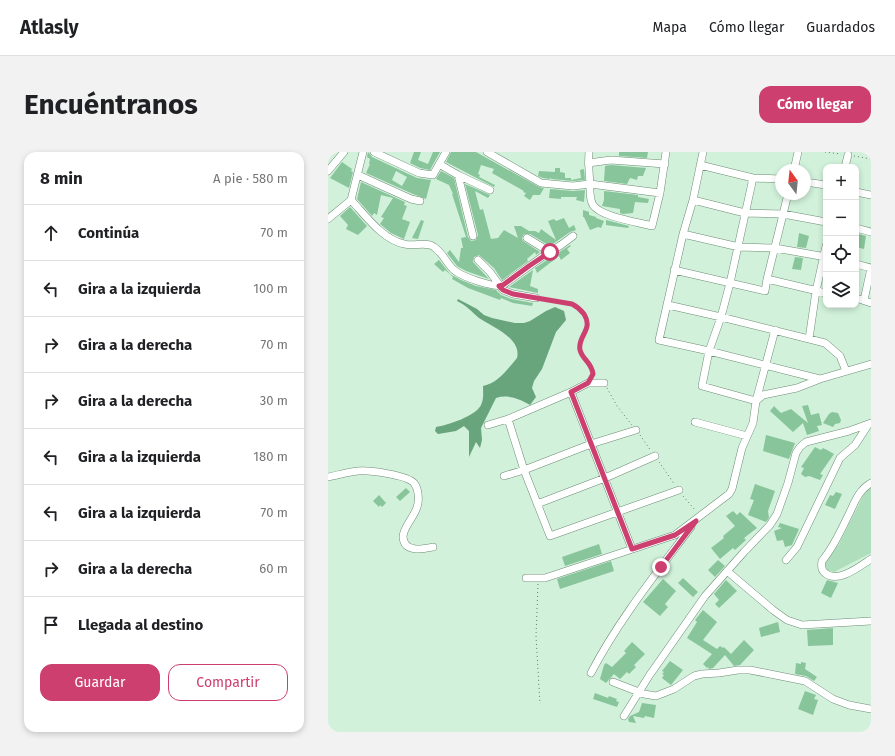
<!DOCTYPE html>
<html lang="es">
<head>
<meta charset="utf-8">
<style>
  :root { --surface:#fff; --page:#f2f2f2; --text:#202124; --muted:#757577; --line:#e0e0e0; --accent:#cc3f6f }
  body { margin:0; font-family:"Fira Sans",sans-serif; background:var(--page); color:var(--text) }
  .controls { position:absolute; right:12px; top:12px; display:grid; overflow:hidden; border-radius:8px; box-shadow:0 2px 6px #0003 }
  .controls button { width:36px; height:36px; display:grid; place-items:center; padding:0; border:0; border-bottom:1px solid var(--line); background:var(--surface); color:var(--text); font:20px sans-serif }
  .compass { position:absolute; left:447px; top:12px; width:36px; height:36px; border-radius:50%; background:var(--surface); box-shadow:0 2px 6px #0003; rotate:345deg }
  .stop { position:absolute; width:12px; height:12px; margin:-9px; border:3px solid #cc3f6f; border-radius:50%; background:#fff }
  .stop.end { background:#cc3f6f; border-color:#fff; box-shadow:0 1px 4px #0008 }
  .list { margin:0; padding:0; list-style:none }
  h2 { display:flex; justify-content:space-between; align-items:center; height:52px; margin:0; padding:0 16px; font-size:17px }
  h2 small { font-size:13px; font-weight:400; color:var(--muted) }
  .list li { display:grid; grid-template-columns:26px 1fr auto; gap:12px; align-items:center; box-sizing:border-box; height:56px; padding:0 16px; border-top:1px solid var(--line) }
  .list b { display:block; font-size:15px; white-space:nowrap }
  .list em { font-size:13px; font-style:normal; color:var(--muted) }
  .actions { display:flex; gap:8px; padding:12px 16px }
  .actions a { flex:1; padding:9px 0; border:1px solid var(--accent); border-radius:12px; text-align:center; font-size:14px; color:var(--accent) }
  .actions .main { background:var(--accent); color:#fff }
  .icon { flex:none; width:22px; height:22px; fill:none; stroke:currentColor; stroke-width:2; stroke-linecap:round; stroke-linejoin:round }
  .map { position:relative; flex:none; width:543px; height:580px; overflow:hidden; border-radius:12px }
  header { display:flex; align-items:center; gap:24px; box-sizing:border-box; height:56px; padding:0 20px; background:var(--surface); border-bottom:1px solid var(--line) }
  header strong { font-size:19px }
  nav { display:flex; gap:22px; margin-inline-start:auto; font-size:14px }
  .intro { display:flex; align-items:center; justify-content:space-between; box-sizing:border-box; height:96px; padding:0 24px }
  h1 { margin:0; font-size:28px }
  .button { padding:10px 18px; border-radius:12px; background:var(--accent); color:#fff; font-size:14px; font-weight:700 }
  main { display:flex; gap:24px; padding:0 24px }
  aside { flex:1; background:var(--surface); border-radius:12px; box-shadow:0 2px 6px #0003 }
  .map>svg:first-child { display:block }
  .green { fill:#afdebd }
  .water { fill:#68a47c }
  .building { fill:#88c59b; fill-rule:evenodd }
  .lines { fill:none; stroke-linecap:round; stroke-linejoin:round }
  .street-casing { stroke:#6e8c77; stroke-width:8 }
  .path { stroke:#667b6d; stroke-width:1; stroke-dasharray:1 3; stroke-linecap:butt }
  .street { stroke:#fff; stroke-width:7 }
  .route { stroke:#cc3f6f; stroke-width:5 }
</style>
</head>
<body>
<header>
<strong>Atlasly</strong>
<nav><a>Mapa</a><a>Cómo llegar</a><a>Guardados</a></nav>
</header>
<div class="intro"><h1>Encuéntranos</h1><a class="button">Cómo llegar</a></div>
<main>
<aside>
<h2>8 min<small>A pie · 580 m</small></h2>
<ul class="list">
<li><svg class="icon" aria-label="ahead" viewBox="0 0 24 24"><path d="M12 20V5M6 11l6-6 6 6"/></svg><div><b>Continúa</b></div><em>70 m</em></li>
<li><svg class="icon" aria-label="left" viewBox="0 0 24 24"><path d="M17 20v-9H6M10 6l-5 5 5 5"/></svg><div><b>Gira a la izquierda</b></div><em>100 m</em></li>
<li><svg class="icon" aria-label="right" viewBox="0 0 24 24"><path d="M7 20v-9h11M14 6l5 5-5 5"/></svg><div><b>Gira a la derecha</b></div><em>70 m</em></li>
<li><svg class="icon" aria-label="right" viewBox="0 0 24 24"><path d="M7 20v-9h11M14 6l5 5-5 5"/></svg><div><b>Gira a la derecha</b></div><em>30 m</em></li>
<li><svg class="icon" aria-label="left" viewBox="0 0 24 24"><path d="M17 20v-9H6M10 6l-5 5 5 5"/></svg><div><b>Gira a la izquierda</b></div><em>180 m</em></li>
<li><svg class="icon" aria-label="left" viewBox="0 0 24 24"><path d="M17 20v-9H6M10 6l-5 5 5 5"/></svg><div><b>Gira a la izquierda</b></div><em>70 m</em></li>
<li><svg class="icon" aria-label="right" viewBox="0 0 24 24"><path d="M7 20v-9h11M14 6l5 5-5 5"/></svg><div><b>Gira a la derecha</b></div><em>60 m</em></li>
<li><svg class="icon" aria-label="arrive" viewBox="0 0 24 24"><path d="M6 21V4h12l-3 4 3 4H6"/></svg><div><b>Llegada al destino</b></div></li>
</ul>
<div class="actions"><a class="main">Guardar</a><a>Compartir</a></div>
</aside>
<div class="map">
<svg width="543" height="580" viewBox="0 0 543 580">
  <rect width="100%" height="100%" fill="#d1f1da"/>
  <path class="green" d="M543,335V401L506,420L499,419L497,414L499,408L511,392L538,338Z"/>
  <path class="water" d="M130,147L149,157L156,163L164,166L187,171H196L202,169L218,159L227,155L236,159L238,168L228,180L214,217L206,229L204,236L208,245L202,253C192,247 180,242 168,246L153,276L154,288L152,296L148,290L141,305V279L136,274L128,279L110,282L107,279L108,275C120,273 148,264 153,253C156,247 155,241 155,234C170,231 179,218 189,206C194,186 164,175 151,166C144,160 138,153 129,149Z"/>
  <path class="building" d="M40,0L44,5L89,26L103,28L98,47L85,42L38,21L42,12H41L42,7L39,5ZM68,19L79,25L74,34L64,28Z
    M86,0H93L90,8L100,12L105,0H112L102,18L92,16L82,11Z
    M123,0H148L211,35L216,36L212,43H205L202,48L196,44L198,41L195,40L196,39L164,21L166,17L153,13L150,22L152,23L151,25L167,33L166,35L118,10Z
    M291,0H320L319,6L291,4Z
    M14,10L24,17L23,19L25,20L21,36L2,26Z
    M283,13L318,16L315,24H310L309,28L302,26L299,32L276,29L277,14Z
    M227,16H232V20L237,21V26H243V28L253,26L252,18L256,17L257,28L245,29L223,27V25L222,27L215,26L210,24L211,19L227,20Z
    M113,19L126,26L140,85L143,89L148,88L150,83L137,32L162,43L160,46L147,39L152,58L155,57L163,87L170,86L176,78L190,86L186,74H193L201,79H207L211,81L213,77L228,88L220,69L226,67L228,69L236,66L241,76L246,73L248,78L242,80L222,94L202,82H196L194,86L195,89L212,100L208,103L207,100L199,107L200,109L174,128L166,116L151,103L146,105L145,110L161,127L138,119L129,114L119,101L122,98L131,110L133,96H135L133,86L138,85L124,42H125L121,33L108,27Z
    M33,30L77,50L76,53L79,54L74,67L82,70L76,87L63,81L52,72L56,66L53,65L65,46L53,43L49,63L46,61L44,64L29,47Z
    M222,37L245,39L257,38L256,50L248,48L249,45H233V47L221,46Z
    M276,39L310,43V45L321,47L320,51L307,50L305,61L295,62L292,61V57L274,54L276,48Z
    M22,55L39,74L30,83L18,77L20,73L12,64Z
    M255,58L261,60V63L268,65V66L276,69L273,76L270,75L262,78L256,65H255Z
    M93,68L96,69L90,87L84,86Z
    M278,68L301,74L300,76L278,73Z
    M471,81L481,84L478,96L469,95Z
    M531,82L538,84L536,97L528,95Z
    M242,93L243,94L239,97L242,101L233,108L231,104L209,121L207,116Z
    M467,105L475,106L473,118L464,117Z
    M111,108L122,122L133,128L148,134L168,138L173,143L183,147L205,151L204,154L185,151L173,146L172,148L140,136L124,127L125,125L117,118L115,120L106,112Z
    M205,118L202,134L210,137V141L181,135Z
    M480,253L483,263L491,261L494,273L489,274L491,279L479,283L475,271L465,280L442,259L446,254L453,261L463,257L480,271L474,254Z
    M504,260L510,261L513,268L512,271L507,272L505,275L495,271L501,262Z
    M438,283L467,291L461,307L435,299Z
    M487,295L493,298L495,296L499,298L506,302L492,322L495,323L492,328L481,324L477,325L473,322L476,316L473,315Z
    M427,332L447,339L440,359L441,366L438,370L420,363L426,348L422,347Z
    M78,336L82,340L72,349L68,345Z
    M508,340L514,342L507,357L497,353L502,343L505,344Z
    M51,343L58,351L54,355L52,353L51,355L45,349Z
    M405,359L409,363L412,360L429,376L416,386L418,388L407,398L405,396L392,407L383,396L396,386L395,384L407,374L398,364Z
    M452,371L471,377L464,393L457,395L455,388L449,389L446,379L454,376L450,375Z
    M271,392L274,402L237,414L234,405Z
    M390,408L397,414L387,425L380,418Z
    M283,409L286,419L232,437L229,427Z
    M355,426L370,440L365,445L350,431Z
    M335,427L348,439L337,452L340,455L332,464L315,450Z
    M398,428L409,439L391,456L387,452L391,448L386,442Z
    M499,428L510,431L503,446L493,441Z
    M375,458L389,470L375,488L389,497L392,494L395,496L396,495L403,502L416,488L426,498L412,513L406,514L397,503L385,516L381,517L380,515L379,516L375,512L384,502L359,486L369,470L367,468Z
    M450,470L452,480L433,485L431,476Z
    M505,476V493L480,494L479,478Z
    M304,490L317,502L306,513L308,515L301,522L299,520L292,527L286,522L278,531L272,527L276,513L278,511L284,515L298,501L296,499Z
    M342,509L355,518L343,533L334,526L336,523L334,522L336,520L334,519Z
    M473,510L478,511L477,517L489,525L486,529L478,524L467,522L468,511L473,512Z
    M477,539L488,543L486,547L490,548L485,563L470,557Z
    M267,541L280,546L281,544L289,547L288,549L291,550L289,555L265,547Z
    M314,551L328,553L326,566L317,564L316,566L305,564L308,571L301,570L300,567L302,564L311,560Z"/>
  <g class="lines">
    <defs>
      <path id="street" d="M46,0L91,21L105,23L118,0
        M159,0L213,31L245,34L262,32L332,41
        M261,0C260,11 261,21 262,31C262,39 261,46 265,53C273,65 310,70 324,74L332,41L338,0
        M375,0L365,48L355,82L331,188L381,199L492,227
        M260,11L283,8L337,12
        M111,12L130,23L162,38
        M372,13L425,26L453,27
        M517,15L520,3
        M466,18L470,0
        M0,19L16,0
        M30,23L83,47L92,49
        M130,23L145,84
        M425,26L402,131L393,165L381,199L374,234L428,249L447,178
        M477,30L498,33
        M528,40L543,43
        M23,48C38,64 54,87 76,92C86,95 98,89 106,95C115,101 119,112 126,118C134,125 166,136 175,133L214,105L233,93L245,84
        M365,48L417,61L455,62L498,70
        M0,67L23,48L35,0
        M528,76L543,80
        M355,82L411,95L447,96L498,105
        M199,86L222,100
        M150,108L162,120L175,138L185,142L208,146
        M528,112L543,116
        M346,118L437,139L439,127L498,141
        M439,127L460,42
        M528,146L543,151
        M536,148L543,116
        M340,153L393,165L497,191L512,204L518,219
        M481,187L488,139L498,94
        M243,240L304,397
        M180,267L196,318L222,384L351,338
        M367,270L419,284
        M160,273L180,267L243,240L260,231H276
        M176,324L196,318L263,292L308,278
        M0,325C10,323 20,320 30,319C41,318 79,323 86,331C90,336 91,345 90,351C89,363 75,374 75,385C76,401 95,397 105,395
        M543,331C529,339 526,353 519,366C512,381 504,397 494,409C493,414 493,418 497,421C510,432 532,414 543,407
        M209,352L277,326L327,304
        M458,408L469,395L512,306L527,293L540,273
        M399,419L445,458L459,468L474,473L543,469
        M198,426H217L347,383L401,342L404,337L414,296L425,271L428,249L435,243L469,236L492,227L543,212
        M263,521C290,469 327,423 363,375
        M285,530L316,542L328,544L346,537L366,524L374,522L391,521L410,518H422L477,529L505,547L521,553L543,557
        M296,564L321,524L377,444L416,400L442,373L449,362L460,331L468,301L472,295L478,290L521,279L543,271"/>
    </defs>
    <use href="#street" class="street-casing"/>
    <path class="path" d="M497,0L513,2
      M526,4L543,7
      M214,147C224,149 242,149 250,155C252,157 254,160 256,162C259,167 260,172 258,177C256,183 250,190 252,197C254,208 267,212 265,224
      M279,236L289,254L304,273
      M312,283L323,299
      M331,310L347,333
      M355,344L367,358
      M210,432L208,484L212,552"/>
    <use href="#street" class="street"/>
  </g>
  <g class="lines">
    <path class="route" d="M222,100L201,114L175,133L171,134L175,138L185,142L244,152C250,155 252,157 256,162C266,178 249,184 252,198C254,207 264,211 265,222L260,231L243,240L304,397L347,383L368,369L333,415"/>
  </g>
</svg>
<div class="controls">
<button>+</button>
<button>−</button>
<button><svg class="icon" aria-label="locate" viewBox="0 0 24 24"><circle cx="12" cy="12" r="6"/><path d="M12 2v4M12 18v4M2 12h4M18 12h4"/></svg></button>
<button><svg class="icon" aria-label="layers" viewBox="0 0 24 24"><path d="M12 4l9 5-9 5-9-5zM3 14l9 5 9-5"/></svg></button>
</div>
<svg class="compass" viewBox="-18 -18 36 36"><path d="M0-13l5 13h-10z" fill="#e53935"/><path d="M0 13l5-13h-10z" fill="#757577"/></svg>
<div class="stop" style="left:222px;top:100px"></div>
<div class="stop end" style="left:333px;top:415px"></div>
</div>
</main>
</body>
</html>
